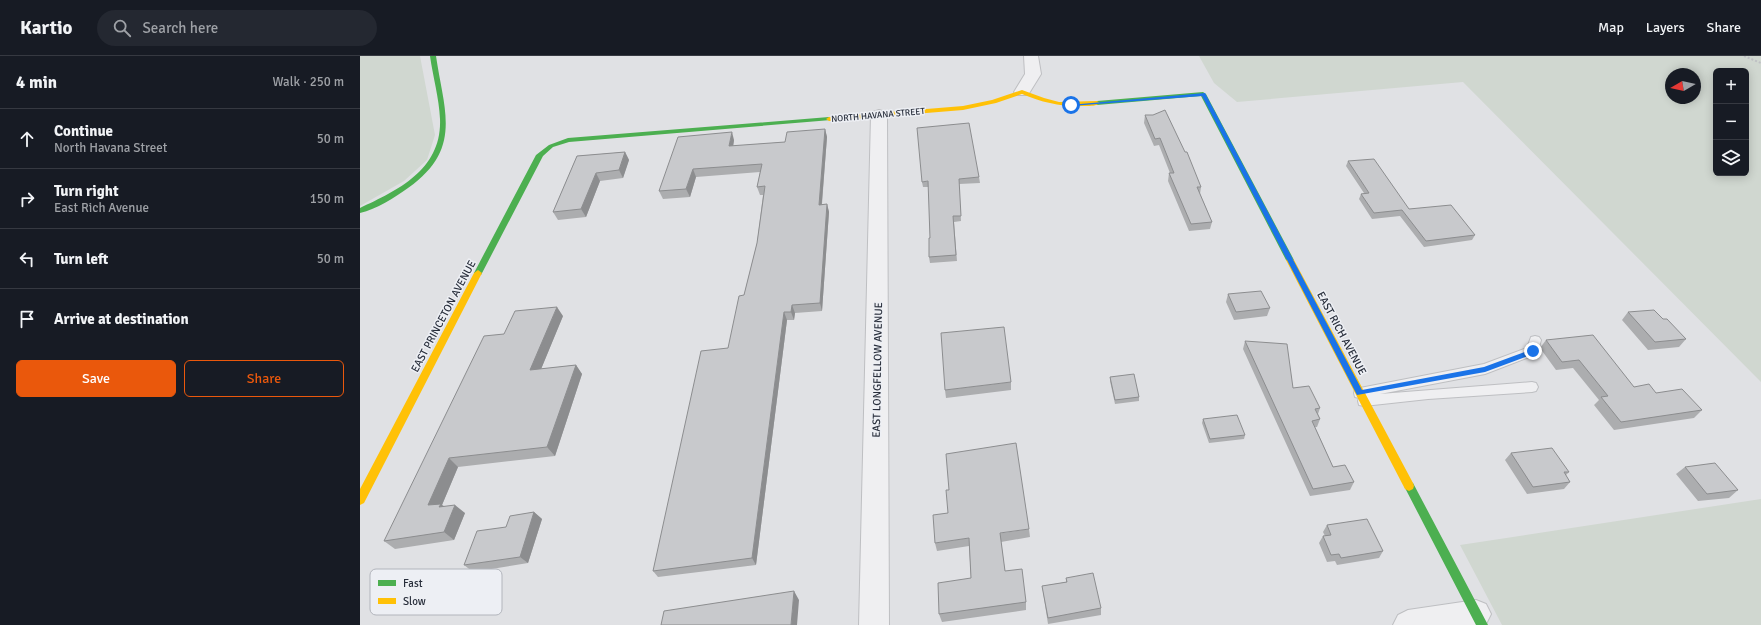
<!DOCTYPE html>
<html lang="en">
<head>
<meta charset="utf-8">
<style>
  :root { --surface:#171b24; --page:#242831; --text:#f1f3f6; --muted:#9ea1a6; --line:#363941; --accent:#ea580c }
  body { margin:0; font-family:Signika,sans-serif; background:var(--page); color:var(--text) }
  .controls { position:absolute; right:12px; top:12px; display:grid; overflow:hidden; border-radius:6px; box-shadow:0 2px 10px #0003 }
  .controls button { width:36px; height:36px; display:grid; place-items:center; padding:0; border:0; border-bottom:1px solid var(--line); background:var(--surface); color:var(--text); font:20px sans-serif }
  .compass { position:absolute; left:1305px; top:12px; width:36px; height:36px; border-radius:50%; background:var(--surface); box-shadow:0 2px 10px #0003; rotate:261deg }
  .stop { position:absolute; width:12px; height:12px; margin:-9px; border:3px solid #1a73e8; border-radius:50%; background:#fff }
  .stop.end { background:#1a73e8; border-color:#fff; box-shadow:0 1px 4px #0008 }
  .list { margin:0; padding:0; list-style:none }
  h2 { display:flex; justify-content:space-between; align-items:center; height:52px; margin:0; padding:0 16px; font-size:17px }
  h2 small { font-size:13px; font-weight:400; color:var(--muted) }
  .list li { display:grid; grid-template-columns:26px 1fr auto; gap:12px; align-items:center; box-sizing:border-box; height:60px; padding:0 16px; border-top:1px solid var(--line) }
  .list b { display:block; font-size:15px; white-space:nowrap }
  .list p { margin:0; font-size:13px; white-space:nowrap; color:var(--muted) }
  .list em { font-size:13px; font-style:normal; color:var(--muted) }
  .actions { display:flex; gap:8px; padding:12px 16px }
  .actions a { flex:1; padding:9px 0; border:1px solid var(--accent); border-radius:6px; text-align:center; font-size:14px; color:var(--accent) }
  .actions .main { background:var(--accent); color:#fff }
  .icon { flex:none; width:22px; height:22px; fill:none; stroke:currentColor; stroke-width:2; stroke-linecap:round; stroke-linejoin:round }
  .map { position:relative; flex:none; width:1401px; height:569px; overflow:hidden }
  header { display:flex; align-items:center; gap:24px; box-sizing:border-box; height:56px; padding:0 20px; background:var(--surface); border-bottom:1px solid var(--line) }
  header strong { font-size:19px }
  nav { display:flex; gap:22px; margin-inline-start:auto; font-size:14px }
  .search { width:280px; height:36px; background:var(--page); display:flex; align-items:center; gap:10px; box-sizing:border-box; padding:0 14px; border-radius:22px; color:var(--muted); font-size:15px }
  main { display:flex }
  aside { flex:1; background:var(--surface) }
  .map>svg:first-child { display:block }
  .green { fill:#d0d7d0; fill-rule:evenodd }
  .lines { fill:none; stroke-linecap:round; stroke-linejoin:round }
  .lane-casing { stroke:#bebfc2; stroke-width:2 }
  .street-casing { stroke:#bebfc2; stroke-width:2 }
  .path { stroke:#bebfc4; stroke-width:2; stroke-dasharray:2 2; stroke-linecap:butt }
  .lane { fill:#efeff1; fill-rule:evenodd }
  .street { fill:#efeff1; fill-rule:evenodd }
  .fast { fill:#4caf50; fill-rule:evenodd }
  .slow { fill:#ffc107; fill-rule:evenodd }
  .wall { fill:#acadaf }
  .shaded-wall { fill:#8c8d8f }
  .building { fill:#c8c9cc; stroke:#8c8d8f }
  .route { fill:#1a73e8 }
  .labels { text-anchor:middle; stroke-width:3; stroke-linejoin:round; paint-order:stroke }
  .far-street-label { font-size:9px; fill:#282e3b; stroke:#edeff4 }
  .street-label { font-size:11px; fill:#282e3b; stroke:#edeff4 }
  .key { fill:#edeff4; stroke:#b2b5bc; stroke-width:1 }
  .key-label { font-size:11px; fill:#282e3b }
</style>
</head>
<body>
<header>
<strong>Kartio</strong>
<div class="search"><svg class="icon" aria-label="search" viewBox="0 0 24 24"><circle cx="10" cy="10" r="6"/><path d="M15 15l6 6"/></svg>Search here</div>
<nav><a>Map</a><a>Layers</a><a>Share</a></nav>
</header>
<main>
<aside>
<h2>4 min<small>Walk · 250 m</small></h2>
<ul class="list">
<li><svg class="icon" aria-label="ahead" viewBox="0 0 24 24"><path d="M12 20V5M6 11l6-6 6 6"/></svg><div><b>Continue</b><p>North Havana Street</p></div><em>50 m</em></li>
<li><svg class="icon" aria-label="right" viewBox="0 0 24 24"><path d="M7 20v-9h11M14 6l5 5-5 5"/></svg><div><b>Turn right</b><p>East Rich Avenue</p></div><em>150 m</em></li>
<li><svg class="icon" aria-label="left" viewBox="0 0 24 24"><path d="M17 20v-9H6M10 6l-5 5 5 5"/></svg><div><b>Turn left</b></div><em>50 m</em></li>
<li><svg class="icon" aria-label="arrive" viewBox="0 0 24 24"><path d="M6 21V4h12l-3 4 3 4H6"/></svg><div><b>Arrive at destination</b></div></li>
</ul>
<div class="actions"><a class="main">Save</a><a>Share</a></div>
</aside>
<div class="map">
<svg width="1401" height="569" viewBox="0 0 1401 569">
  <rect width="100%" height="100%" fill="#e0e1e4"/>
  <path class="green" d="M0,0H60L75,79L67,104L44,125L0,150Z
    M839,0H1401V326L1103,26L877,46L854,27ZM1356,15H1386V117H1356ZM1311,18H1335V42H1311Z
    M1401,443V569H1142L1100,489Z"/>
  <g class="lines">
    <defs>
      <path id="lane" d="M1175,280L1179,281L1181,284L1177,298L1125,318L1020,338L1172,326L1176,327L1178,331L1176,335L1172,336L1068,343L1004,350L999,349L998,345L999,342L995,341L994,337L995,333L1000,332L1124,308L1167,292L1171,281Z"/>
      <path id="street" d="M664,0H678L681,18L668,39H656L654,36L665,18Z
        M519,54L525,56L527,59L529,569H499L511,59L513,56Z
        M1116,544L1126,548L1131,558L1126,568L1124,569H1033L1038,559L1048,554Z"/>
    </defs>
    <use href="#lane" class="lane-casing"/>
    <use href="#street" class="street-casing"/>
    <path class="path" d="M1384,0L1401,7"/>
    <use href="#lane" class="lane"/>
    <use href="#street" class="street"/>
    <path class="fast" d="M70,0H76C84,55 103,93 48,132C34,142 17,153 0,157V152C39,134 82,113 80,63C79,42 73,21 70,0Z
      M843,36L846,38L934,204L933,206L930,207L926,204L841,40L737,49L734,47L737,45Z
      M469,61L472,63L471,64L209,86L193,91L183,100L121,219H115L114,217L176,99L189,89L208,82Z
      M1049,425L1053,427L1128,569H1116L1044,430L1045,427Z"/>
    <path class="slow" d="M662,34L684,42L699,46L737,45L740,47C736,50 731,50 725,50C703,51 683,47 662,38L636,47L603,54L469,65L466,63L469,61L603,50L632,44Z
      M930,201L934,204L1053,427L1054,430L1053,433L1049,435L1045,433L926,204Z
      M118,214L122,217L4,447L0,449V433L114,217Z"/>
  </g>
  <path class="wall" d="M785,59L841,131L840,138L852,166L850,173L829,175L808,125L809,117H810L799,89L794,90L784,67Z
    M465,73L467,81L462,148H467L469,156L462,255L435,257L434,264H427L396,509L298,521L293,515L368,292L384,239L397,187L403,139H400L397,131L400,116L336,121L330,141L303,143L299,135L374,84L373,90L425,86Z
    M265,96L269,104L263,122L240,125L226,161L198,164L193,156L217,100Z
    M988,105L1049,153L1115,179L1112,184L1064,191L1040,160L1012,163L999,143L1001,138L1004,137L986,110Z
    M619,121L620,127L599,128L601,165L594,166L597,205L570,207L569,201L570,182L569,131H563L562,126Z
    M868,238L910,252L907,260L874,264L866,246Z
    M1268,256L1303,263L1326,283L1319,291L1288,294L1262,264Z
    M203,260L181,313L216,309L222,318L195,400L98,411L82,449L84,450L105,457L94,484L35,493L24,485L144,278Z
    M1186,284L1274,331L1296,337L1342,354L1334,362L1254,374L1234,349L1239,344L1213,312L1196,314L1180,292Z
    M885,285L933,332L960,352L958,358L960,363L957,371H955L973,411L994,426L990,434L950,440L883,293Z
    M750,321L779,341V345L755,348L750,325Z
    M651,326V334L586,342L585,334Z
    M843,363L885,379L884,383L849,387L842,367Z
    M1151,397L1209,416L1206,419L1210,426L1204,433L1167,438L1145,404Z
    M1325,411L1378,434L1369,442L1338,445L1316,418Z
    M174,456L182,463L168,507L113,516L104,509L146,471Z
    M967,469L1023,495L1019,502L977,509L975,505L967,506L959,487L963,480H965L963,476Z
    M669,473L670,481L641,486L645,515L666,546V554L582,566L579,558L611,522L609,490L577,495L575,487Z
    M706,522L741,552V559L688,568L683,536L682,530L706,526Z"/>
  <path class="shaded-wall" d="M465,73L467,81L461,157L459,149Z
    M372,76L374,84L372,98L369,90Z
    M265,96L269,104L263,122L259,114Z
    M333,113L336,121L330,141L326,133Z
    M236,117L240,125L226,161L221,153Z
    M467,148L469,156L462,255L460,247Z
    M432,249L435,257L434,264L431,256Z
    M197,251L203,260L177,323L170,314Z
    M424,256L427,264L396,509L392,502Z
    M216,309L222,318L195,400L187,391Z
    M89,402L98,411L82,449L90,456L68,449Z
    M95,449L105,457L94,484L84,476Z
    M174,456L182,463L168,507L160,501Z
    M434,535L439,544L437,569H431Z"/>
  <path class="building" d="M805,54L825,96H827L841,131H837L852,166L831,168L809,117H814L800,82L795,83L785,59H793Z
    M609,67L619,121L599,123L601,160H593L596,199L569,201V182H570L568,125L562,126L557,72Z
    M465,73L459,149L467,148L460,247L432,249L431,256H424L392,502L293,515L341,295L368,292L379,240L384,239L397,187L405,130L397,131L402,108L333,113L326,133L299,135L318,81L372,76L369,90L425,86L427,76Z
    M265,96L259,114L236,117L221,153L193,156L217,100Z
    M1014,103L1049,153L1091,149L1115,179L1066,185L1042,154L1014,157L1001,138L1009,137L988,105Z
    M901,235L910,252L876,256L868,238Z
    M197,251L170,314L216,309L187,391L89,402L68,449L81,448L79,451L95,449L84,476L24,485L124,280L144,278L155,255Z
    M1294,254L1303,263H1307L1326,283L1295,286L1268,256Z
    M644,271L651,326L585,334L581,277Z
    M1233,279L1274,331L1289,328L1296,337L1322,333L1342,354L1261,366L1241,341L1248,340L1219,304L1202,306L1186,284Z
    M885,285L927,288L933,332L949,330L960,352L955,353L960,363L952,365L973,411L985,409L994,426L953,433Z
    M774,318L779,341L755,344L750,321Z
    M877,359L885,379L850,383L843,363Z
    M656,387L669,473L640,477L645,515L662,513L666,546L579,558L578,527L611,522L609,482L575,487L573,459L588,457L586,434H589L586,398Z
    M1192,392L1209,416H1204L1210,426L1173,431L1151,397Z
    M1355,407L1378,434L1347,438L1325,411Z
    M174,456L160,501L104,509L117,475L146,471L150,460Z
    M1007,463L1023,495L981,502L979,498L971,499L963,480L971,479L967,469Z
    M733,517L741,552L688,562L682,530L707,526L706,522Z
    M434,535L431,569H301L304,555Z"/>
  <path class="route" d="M845,37L1002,334L1124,311L1173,293H1176V297L1125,316L997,339L842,40L711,50L709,49Z"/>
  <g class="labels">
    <g class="far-street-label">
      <text transform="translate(518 59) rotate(-5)" y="3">NORTH HAVANA STREET</text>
    </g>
    <g class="street-label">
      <text transform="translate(83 260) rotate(-62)" y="4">EAST PRINCETON AVENUE</text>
      <text transform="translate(982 277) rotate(62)" y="4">EAST RICH AVENUE</text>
      <text transform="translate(517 314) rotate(-89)" y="4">EAST LONGFELLOW AVENUE</text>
    </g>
  </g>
  <rect x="10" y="513" width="132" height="46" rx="6" class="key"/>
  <rect x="18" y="524" width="18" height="6" fill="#4caf50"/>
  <rect x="18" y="542" width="18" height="6" fill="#ffc107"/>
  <g class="key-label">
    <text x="43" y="531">Fast</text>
    <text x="43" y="549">Slow</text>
  </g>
</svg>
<div class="controls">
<button>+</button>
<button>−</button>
<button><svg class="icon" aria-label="layers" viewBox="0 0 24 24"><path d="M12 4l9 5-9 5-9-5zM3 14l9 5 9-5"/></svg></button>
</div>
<svg class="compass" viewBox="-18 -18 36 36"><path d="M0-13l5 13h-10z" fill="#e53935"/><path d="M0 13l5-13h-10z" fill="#9ea1a6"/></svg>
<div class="stop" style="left:711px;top:49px"></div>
<div class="stop end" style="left:1173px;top:295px"></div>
</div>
</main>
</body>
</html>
